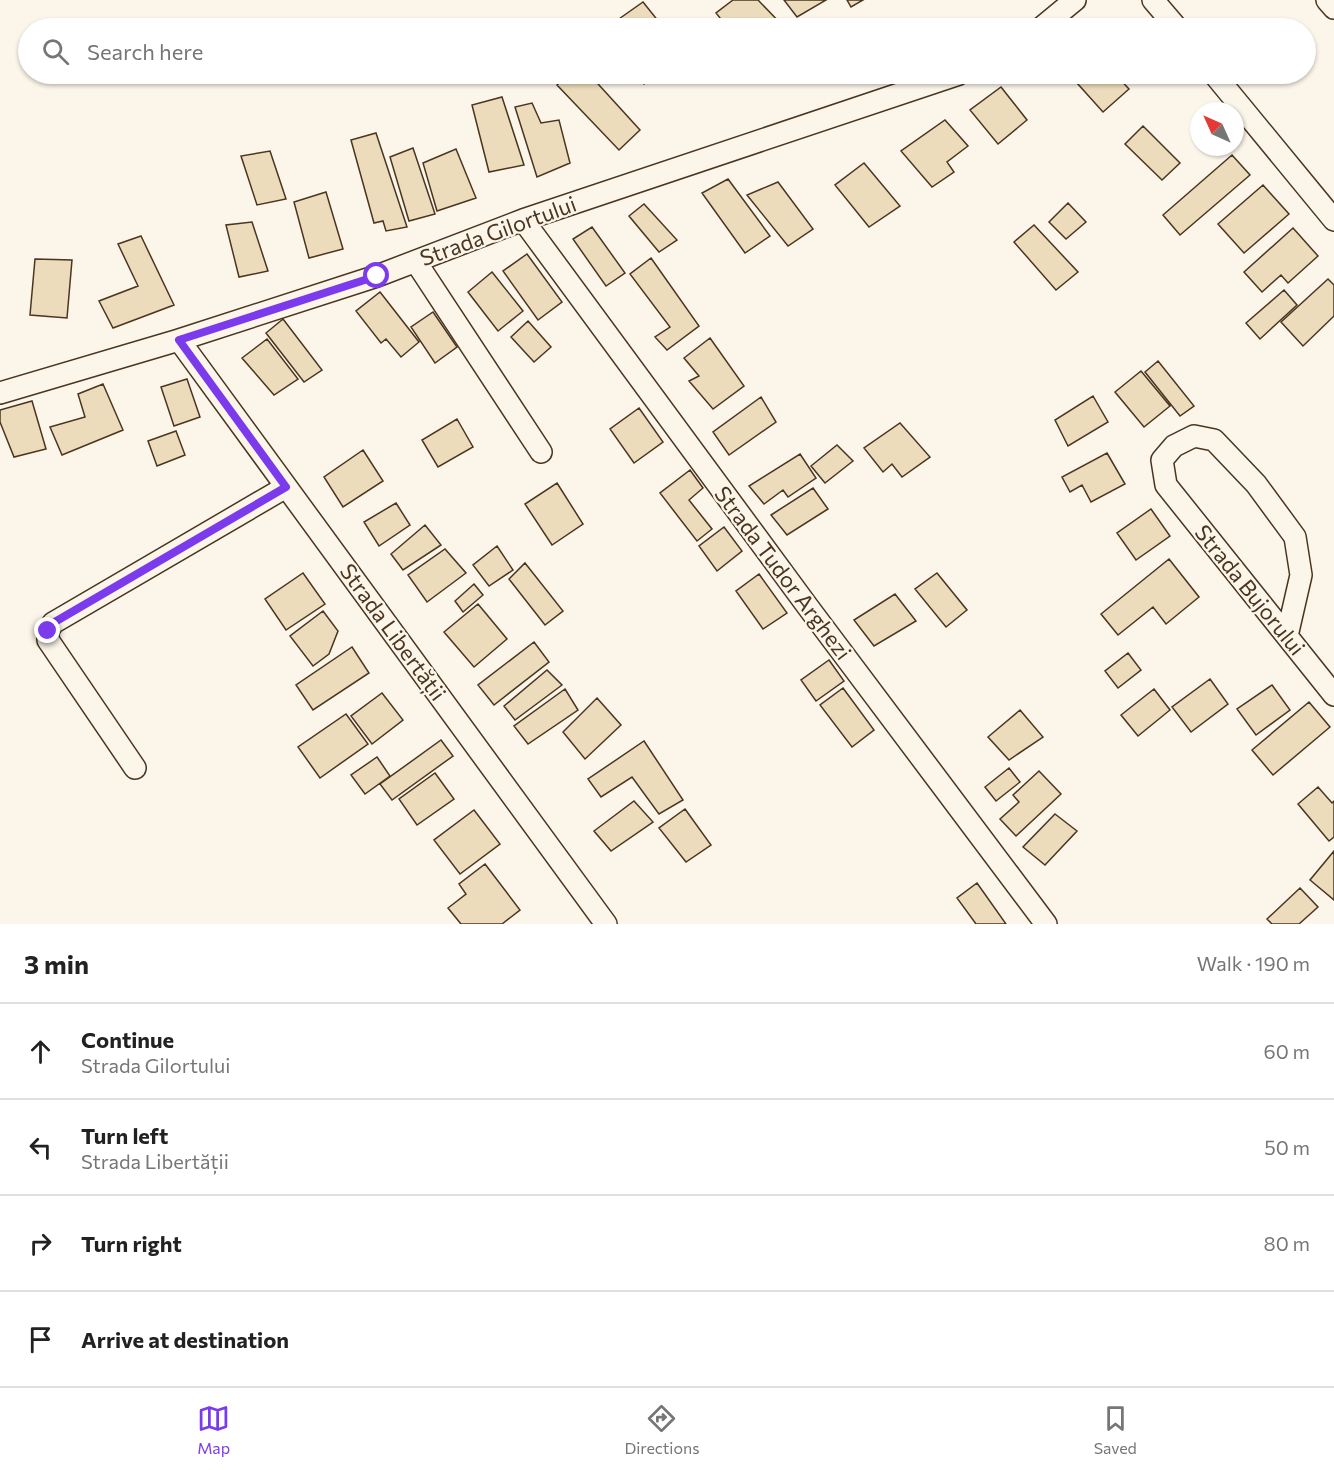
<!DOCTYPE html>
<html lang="en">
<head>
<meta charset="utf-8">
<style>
  :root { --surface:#fff; --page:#f2f2f2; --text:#222; --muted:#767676; --line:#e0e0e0; --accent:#7c3aed }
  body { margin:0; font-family:Commissioner,sans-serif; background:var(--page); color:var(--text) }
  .compass { position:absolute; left:1190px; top:102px; width:54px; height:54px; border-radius:50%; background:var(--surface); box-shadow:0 2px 4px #0004; rotate:315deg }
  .stop { position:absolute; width:18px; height:18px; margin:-14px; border:4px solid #7c3aed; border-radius:50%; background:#fff }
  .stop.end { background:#7c3aed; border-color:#fff; box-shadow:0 2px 6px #0008 }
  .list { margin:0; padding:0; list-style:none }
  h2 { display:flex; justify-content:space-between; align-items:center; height:78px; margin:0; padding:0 24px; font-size:26px }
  h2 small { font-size:20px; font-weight:400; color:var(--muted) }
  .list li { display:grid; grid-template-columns:39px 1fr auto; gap:18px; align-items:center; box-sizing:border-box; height:96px; padding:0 24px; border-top:2px solid var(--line) }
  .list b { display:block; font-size:22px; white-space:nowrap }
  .list p { margin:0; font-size:20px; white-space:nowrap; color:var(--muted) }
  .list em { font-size:20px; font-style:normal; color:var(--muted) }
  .icon { flex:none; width:33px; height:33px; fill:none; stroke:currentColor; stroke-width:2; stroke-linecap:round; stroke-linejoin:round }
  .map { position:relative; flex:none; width:1334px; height:924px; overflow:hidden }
  .search { position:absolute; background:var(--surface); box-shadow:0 2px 4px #0004; left:18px; right:18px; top:18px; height:66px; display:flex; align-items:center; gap:15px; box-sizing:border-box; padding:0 21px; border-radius:33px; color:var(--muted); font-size:22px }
  .sheet { height:462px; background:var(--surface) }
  nav { display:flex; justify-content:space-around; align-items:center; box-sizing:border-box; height:84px; border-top:2px solid var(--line); background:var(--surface); font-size:16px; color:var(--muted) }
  nav a { display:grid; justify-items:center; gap:3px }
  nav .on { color:var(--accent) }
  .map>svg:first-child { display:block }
  .building { fill:#ecdcbc; stroke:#4a3520; stroke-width:1.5 }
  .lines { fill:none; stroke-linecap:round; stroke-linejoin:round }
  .street-casing { stroke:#4a3520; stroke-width:24 }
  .street { stroke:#fbf6e9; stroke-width:21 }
  .route { stroke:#7c3aed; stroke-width:8 }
  .labels { text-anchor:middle; stroke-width:4.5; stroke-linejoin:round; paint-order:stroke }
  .street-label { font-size:22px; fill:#4a3520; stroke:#fbf6e9 }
</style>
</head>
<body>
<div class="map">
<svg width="1334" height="924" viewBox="0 0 1334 924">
  <rect width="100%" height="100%" fill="#fbf6e9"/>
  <path class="building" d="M733,0H758L785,28H728L716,13Z
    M784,0H826L797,17Z
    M847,0H863L851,7Z
    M643,2L663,27L661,28H611L609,26Z
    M569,74H589L640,130L619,150L557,85Z
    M638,74H659L644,84Z
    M1088,74H1115L1129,89L1103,112L1077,83Z
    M1001,87L1027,120L998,144L970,110Z
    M502,97L524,165L489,172L472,105Z
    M532,103L541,123L559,120L570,163L537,177L515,107Z
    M945,120L968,146L947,162L954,172L932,187L901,151Z
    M1143,126L1180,163L1162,180L1125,144Z
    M376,133L407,227L386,231L383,221L374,223L351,140Z
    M413,148L435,214L409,221L390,157Z
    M456,149L476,198L437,211L423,163Z
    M270,151L286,199L257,205L241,156Z
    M1232,155L1250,175L1180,235L1163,215Z
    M864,163L900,206L869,227L835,185Z
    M728,179L770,236L745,253L702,193Z
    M778,182L813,229L788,246L747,195Z
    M1263,185L1289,214L1244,253L1218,224Z
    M326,192L343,249L309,258L294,202Z
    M1068,203L1086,222L1066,239L1049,222Z
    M644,204L677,240L659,252L629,216Z
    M252,222L268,271L239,277L226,225Z
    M1034,225L1078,272L1056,290L1014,242Z
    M592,227L625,273L606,286L573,239Z
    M1293,228L1318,256L1288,283L1281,275L1262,292L1244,272Z
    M141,236L174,305L113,328L99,301L138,286L118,244Z
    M527,254L562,302L538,320L503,271Z
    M651,258L699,326L667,350L655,337L670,327L630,274Z
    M35,259L72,260L67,318L30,315Z
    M492,272L523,311L498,331L468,292Z
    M1328,279L1334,285V316L1303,346L1281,322Z
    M1284,290L1297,305L1260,339L1246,323Z
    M380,292L419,342L401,357L386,339L381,343L356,311Z
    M433,312L457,347L435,363L411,327Z
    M283,319L322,370L304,382L266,333Z
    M528,321L551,347L534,362L511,337Z
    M710,338L744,386L713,409L689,381L699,376L684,358Z
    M267,339L298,379L274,395L242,358Z
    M1158,361L1194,406L1180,416L1145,372Z
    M1141,371L1170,406L1144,427L1115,392Z
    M187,379L200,417L174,426L161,387Z
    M103,384L123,430L62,455L50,427L85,417L78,394Z
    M1093,396L1108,422L1068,446L1055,420Z
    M761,397L776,422L729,455L713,432Z
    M32,401L46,449L14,457L0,422V410Z
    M639,408L663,442L634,463L610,429Z
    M457,419L473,447L438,467L422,440Z
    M900,423L930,457L902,477L892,464L883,472L864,448Z
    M176,431L185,455L157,466L148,441Z
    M837,445L853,461L825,483L811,466Z
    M363,450L383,481L343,507L324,477Z
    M1107,453L1125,484L1091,502L1082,485L1070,492L1062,477Z
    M800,454L816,478L788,497L783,490L764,504L749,486Z
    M690,470L703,488L689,500L712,529L697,541L660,493Z
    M557,483L583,524L552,545L525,504Z
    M813,488L828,509L787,535L771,515Z
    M396,503L410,525L379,546L364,522Z
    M1151,509L1170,536L1136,560L1117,533Z
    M425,525L441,545L403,570L391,554Z
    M724,527L742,551L717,571L699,546Z
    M497,546L513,570L489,586L473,565Z
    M445,549L466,573L427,602L408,575Z
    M1169,559L1199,597L1166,624L1153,607L1118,635L1101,614Z
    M525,563L563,611L545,625L509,579Z
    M303,573L325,604L286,630L265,599Z
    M937,573L967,610L946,627L915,589Z
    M759,574L787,613L763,629L736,591Z
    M474,584L483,595L463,612L455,601Z
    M895,594L916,621L874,646L854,620Z
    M478,604L507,639L474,667L444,632Z
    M323,611L338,631L329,654L313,666L290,636Z
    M534,642L549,662L494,705L478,685Z
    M352,647L369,673L313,710L296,685Z
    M1128,653L1141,670L1118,688L1105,671Z
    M829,660L844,681L816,701L801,680Z
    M547,670L562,685L515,720L504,706Z
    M1210,679L1228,704L1191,732L1172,707Z
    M1272,685L1290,710L1256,735L1237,709Z
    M843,688L874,730L852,747L820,705Z
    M565,689L578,710L528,744L514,726Z
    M1154,689L1170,710L1138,736L1121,715Z
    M382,693L403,720L372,744L351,716Z
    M597,698L621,725L585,759L563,732Z
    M1309,702L1330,727L1273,775L1252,750Z
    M1020,710L1043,737L1009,760L988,737Z
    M346,714L368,744L320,778L298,747Z
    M441,740L453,756L392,800L380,784Z
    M644,741L683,800L659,814L632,777L601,797L588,779Z
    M377,757L390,776L365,794L351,775Z
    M1009,768L1020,782L996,801L985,787Z
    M1039,771L1061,794L1016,836L1000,819L1019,802L1013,795Z
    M435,773L454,799L417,825L399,799Z
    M1318,787L1332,803L1334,801V837L1329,841L1298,804Z
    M634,801L653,822L611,851L594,831Z
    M685,809L711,845L686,862L659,828Z
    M474,810L500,844L460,874L434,840Z
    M1055,814L1077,831L1045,865L1023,847Z
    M1334,851V900L1310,880Z
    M485,864L520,910L502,924H461L448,908L466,894L459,884Z
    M977,883L1006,924H976L957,898Z
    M1300,888L1318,907L1299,924H1272L1267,919Z"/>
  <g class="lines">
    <defs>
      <path id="street" d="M1153,0L1177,28
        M1327,0L1334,8
        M1041,28L1075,0
        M1214,74L1334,220
        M523,220L808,607L1046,924
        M416,262L541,452
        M179,340L606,924
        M0,393L179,340L377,276L523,220L959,74
        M1287,636L1301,575L1295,537L1256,484L1214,440L1194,436L1174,446L1162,460L1166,485L1334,695
        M135,768L48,640V631L53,623L286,487"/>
    </defs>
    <use href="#street" class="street-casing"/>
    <use href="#street" class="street"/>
  </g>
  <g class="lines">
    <path class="route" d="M48,631L53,623L286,487L179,340L377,276"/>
  </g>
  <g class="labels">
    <g class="street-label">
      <text transform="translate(498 231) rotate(-20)" y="8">Strada Gilortului</text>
      <text transform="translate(783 573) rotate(53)" y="8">Strada Tudor Arghezi</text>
      <text transform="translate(1250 590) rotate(51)" y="8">Strada Bujorului</text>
      <text transform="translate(393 632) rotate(54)" y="8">Strada Libertății</text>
    </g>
  </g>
</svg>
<svg class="compass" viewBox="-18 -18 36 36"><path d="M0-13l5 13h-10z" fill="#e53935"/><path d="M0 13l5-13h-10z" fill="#767676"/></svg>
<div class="stop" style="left:377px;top:276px"></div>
<div class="stop end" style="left:48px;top:631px"></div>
<div class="search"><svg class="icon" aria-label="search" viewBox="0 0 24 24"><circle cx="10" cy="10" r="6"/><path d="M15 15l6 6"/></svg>Search here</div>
</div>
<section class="sheet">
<h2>3 min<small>Walk · 190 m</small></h2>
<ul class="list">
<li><svg class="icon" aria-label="ahead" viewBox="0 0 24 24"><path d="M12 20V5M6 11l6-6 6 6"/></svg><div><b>Continue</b><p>Strada Gilortului</p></div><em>60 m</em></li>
<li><svg class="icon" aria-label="left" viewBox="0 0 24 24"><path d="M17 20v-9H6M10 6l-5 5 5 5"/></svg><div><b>Turn left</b><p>Strada Libertății</p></div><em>50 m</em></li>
<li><svg class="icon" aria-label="right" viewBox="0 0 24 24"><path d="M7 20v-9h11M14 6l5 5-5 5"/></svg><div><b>Turn right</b></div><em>80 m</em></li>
<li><svg class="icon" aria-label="arrive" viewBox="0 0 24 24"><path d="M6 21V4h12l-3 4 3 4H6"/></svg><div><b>Arrive at destination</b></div></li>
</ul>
</section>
<nav>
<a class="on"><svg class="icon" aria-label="map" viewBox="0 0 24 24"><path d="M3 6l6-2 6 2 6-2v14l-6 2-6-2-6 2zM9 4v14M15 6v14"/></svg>Map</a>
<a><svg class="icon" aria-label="directions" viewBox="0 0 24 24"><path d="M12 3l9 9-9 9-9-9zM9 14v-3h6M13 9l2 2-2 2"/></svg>Directions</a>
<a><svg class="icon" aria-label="saved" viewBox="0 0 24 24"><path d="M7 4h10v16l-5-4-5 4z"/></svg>Saved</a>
</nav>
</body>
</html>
